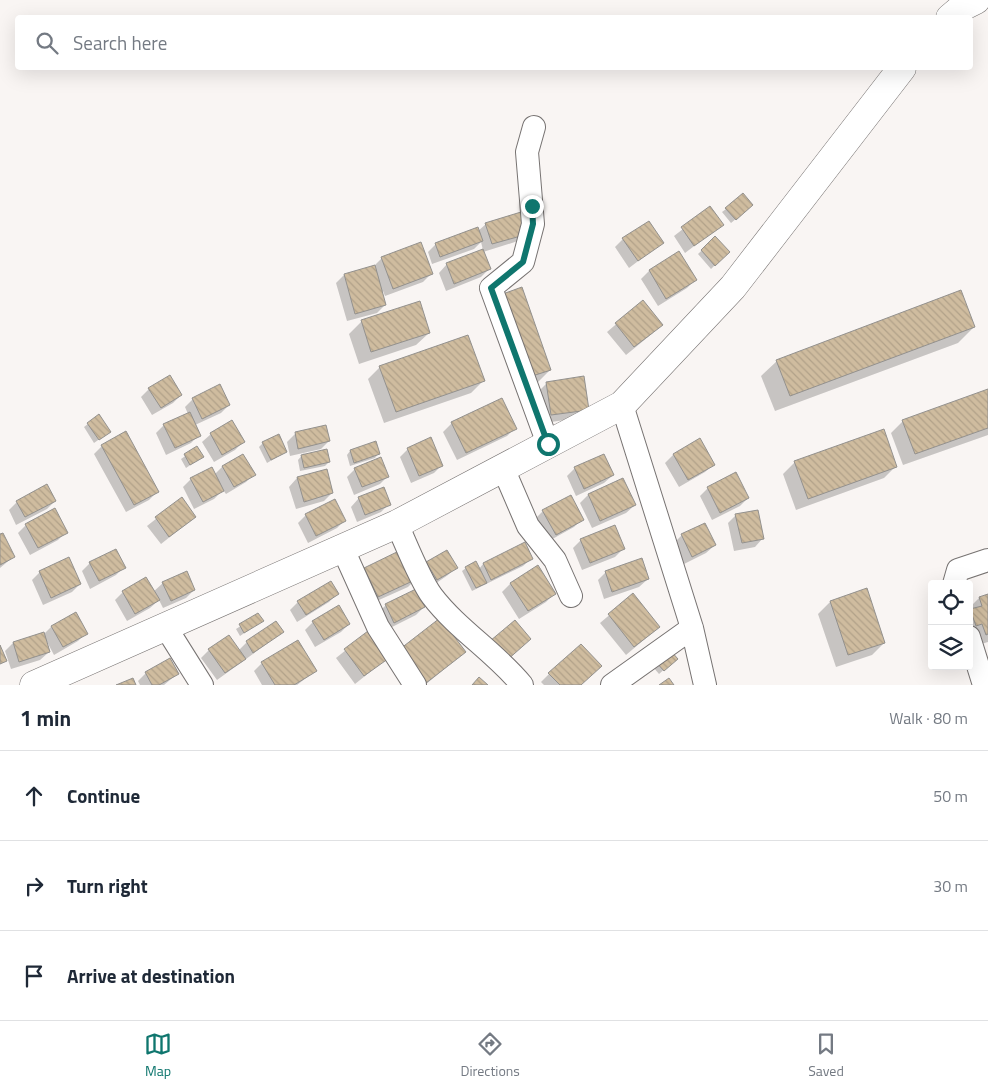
<!DOCTYPE html>
<html lang="en">
<head>
<meta charset="utf-8">
<style>
  :root { --surface:#fff; --page:#f6f6f7; --text:#1f2937; --muted:#747a83; --line:#e0e1e3; --accent:#0f766e }
  body { margin:0; font-family:"Titillium Web",sans-serif; background:var(--page); color:var(--text) }
  .controls { position:absolute; right:15px; bottom:15px; display:grid; overflow:hidden; border-radius:5px; box-shadow:0 5px 20px #0002 }
  .controls button { width:45px; height:45px; display:grid; place-items:center; padding:0; border:0; border-bottom:1px solid var(--line); background:var(--surface); color:var(--text); font:25px sans-serif }
  .stop { position:absolute; width:15px; height:15px; margin:-11px; border:4px solid #0f766e; border-radius:50%; background:#fff }
  .stop.end { background:#0f766e; border-color:#fff; box-shadow:0 1px 5px #0008 }
  .list { margin:0; padding:0; list-style:none }
  h2 { display:flex; justify-content:space-between; align-items:center; height:65px; margin:0; padding:0 20px; font-size:21px }
  h2 small { font-size:16px; font-weight:400; color:var(--muted) }
  .list li { display:grid; grid-template-columns:32px 1fr auto; gap:15px; align-items:center; box-sizing:border-box; height:90px; padding:0 20px; border-top:1px solid var(--line) }
  .list b { display:block; font-size:19px; white-space:nowrap }
  .list em { font-size:16px; font-style:normal; color:var(--muted) }
  .icon { flex:none; width:28px; height:28px; fill:none; stroke:currentColor; stroke-width:2; stroke-linecap:round; stroke-linejoin:round }
  .map { position:relative; flex:none; width:988px; height:685px; overflow:hidden }
  .search { position:absolute; background:var(--surface); box-shadow:0 5px 20px #0002; left:15px; right:15px; top:15px; height:55px; display:flex; align-items:center; gap:12px; box-sizing:border-box; padding:0 18px; border-radius:5px; color:var(--muted); font-size:19px }
  .sheet { height:335px; background:var(--surface) }
  nav { display:flex; justify-content:space-around; align-items:center; box-sizing:border-box; height:70px; border-top:1px solid var(--line); background:var(--surface); font-size:14px; color:var(--muted) }
  nav a { display:grid; justify-items:center; gap:2px }
  nav .on { color:var(--accent) }
  .map>svg:first-child { display:block }
  .shadow { fill:#0003 }
  .building { fill:url(#building-back-hatch); stroke:#93918e }
  .lines { fill:none; stroke-linecap:round; stroke-linejoin:round }
  .street-casing { stroke:#777372; stroke-width:24 }
  .highway-casing { stroke:#777372; stroke-width:29 }
  .street { stroke:#fff; stroke-width:22 }
  .highway { stroke:#fff; stroke-width:28 }
  .route { stroke:#0f766e; stroke-width:6 }
</style>
</head>
<body>
<div class="map">
<svg width="988" height="685" viewBox="0 0 988 685">
  <defs>
    <pattern id="building-back-hatch" width="6" height="6" patternUnits="userSpaceOnUse" patternTransform="scale(1.25)"><rect width="6" height="6" fill="#cfbc9f"/><path d="M-1 5l2 2M0 0l6 6M5-1l2 2" fill="none" stroke="#b1a189"/></pattern>
  </defs>
  <rect width="100%" height="100%" fill="#f9f5f3"/>
  <path class="shadow" d="M710,208L722,225L685,253L674,236Z
    M726,209H748L731,223L722,212Z
    M521,214L518,241L483,252L489,269L481,277L446,291L439,273L447,264L483,250L481,242L474,249L432,264L428,252L436,244L478,231L486,224Z
    M715,238L728,252L711,269L698,254Z
    M623,239L662,243L629,268L615,247Z
    M679,253L695,280L687,288L658,306L641,279L649,271Z
    M382,258L431,274L423,282L385,296L383,291L381,292L385,305L377,313L347,321L336,283L344,275L374,266Z
    M642,302L653,333L626,355L607,332Z
    M419,303L429,333L416,345L359,364L349,334L361,322Z
    M488,308L550,370L538,382L517,389Z
    M974,327L958,343L775,411L761,376L777,361Z
    M380,367L483,381L471,393L384,423L368,379Z
    M169,376L181,395L173,403L152,415L141,397L149,389Z
    M547,383L587,410L579,418L544,423L539,391Z
    M988,390V435L903,465L891,433L903,421Z
    M193,399L229,405L221,413L195,425L199,435L191,443L166,455L156,433L164,425L188,414L185,407Z
    M501,400L515,428L507,436L457,460L443,432L452,423Z
    M98,416L105,435L94,443L84,427Z
    M325,426L329,441L321,449L290,456L287,442L295,434Z
    M211,434L243,442L235,450L214,462L202,442Z
    M263,443L286,452L267,463L259,447Z
    M102,446L157,492L149,500L126,512L94,454Z
    M197,448L202,457L186,468L181,459Z
    M408,449L442,465L434,473L411,483L400,457Z
    M350,451L378,454L375,458L350,466L347,455Z
    M304,453L305,455L329,462L325,466L300,471L298,460Z
    M243,455L254,474L246,482L226,494L223,490L214,499L194,509L183,487L191,479L214,475L222,467Z
    M673,455L714,464L705,472L679,487L665,463Z
    M795,462L896,466L884,478L796,510L783,474Z
    M575,468L613,475L604,483L576,496L567,476Z
    M355,469L388,476L380,484L354,495L347,477Z
    M326,471L332,493L324,501L296,509L289,487L297,478Z
    M623,479L635,505L626,513L592,528L580,503L588,495Z
    M708,488L748,498L740,506L712,520L700,496Z
    M359,498L389,504L381,512L357,522L351,507Z
    M181,499L195,517L161,544L147,526Z
    M55,501L47,509L16,525L9,510L17,502Z
    M543,511L582,519L574,527L547,542L535,519Z
    M306,515L345,520L337,528L308,543L298,523Z
    M736,515L763,538L755,547L734,551L728,523Z
    M26,525L66,532L58,540L30,555L18,533Z
    M682,535L715,545L706,553L684,564L674,543Z
    M0,536L13,557L0,568Z
    M581,540L623,549L615,557L582,570L573,548Z
    M524,544L532,558L523,566L472,591L462,571L466,568L479,569L483,564Z
    M116,550L124,567L116,575L90,589L82,571L90,563Z
    M446,551L456,567L448,575L429,588L427,563Z
    M537,567L554,594L546,602L519,619L502,592L510,584Z
    M365,569L416,579L408,587L370,604L357,577Z
    M40,572L80,584L72,592L43,605L32,580Z
    M606,572L648,579L639,587L604,599L598,580Z
    M163,583L194,590L186,598L163,608L159,600L150,608L127,621L115,600L123,592H153Z
    M337,594L329,602L297,622L290,610L298,602Z
    M633,595L659,627L626,655L600,623Z
    M988,595V642L974,646L969,636V608L979,598Z
    M830,602L884,643L872,655L836,667L818,614Z
    M386,605L424,607L416,615L386,630L378,613Z
    M258,615L262,621L240,636L236,629Z
    M313,622L349,624L341,632L315,647L305,630Z
    M51,627L86,633L78,641L54,655L46,640L49,652L40,660L11,669L5,651L13,643L43,635Z
    M371,630L390,656L355,684L336,658Z
    M283,632L217,680L201,658L209,650L238,651L247,642Z
    M297,642L315,671L297,685H262L254,671L262,663Z
    M465,652L425,685H406Z
    M676,659L659,674L653,667Z
    M146,673L177,674L164,685H140L138,681Z
    M549,674L580,685H544L541,682Z"/>
  <path class="building" d="M743,193L753,205L736,220L725,208Z
    M710,206L724,225L694,246L681,227Z
    M521,212L528,234L492,244L485,223Z
    M649,221L664,243L638,261L622,238Z
    M478,227L483,241L440,257L435,243Z
    M715,236L730,252L715,266L701,250Z
    M421,242L433,274L393,289L381,257Z
    M483,249L491,269L454,284L446,263Z
    M679,251L697,280L666,299L649,270Z
    M375,265L386,305L355,314L344,274Z
    M522,287L551,370L529,377L500,295Z
    M961,290L975,327L790,396L776,360Z
    M643,300L663,325L634,347L615,323Z
    M420,301L430,333L371,352L361,320Z
    M468,335L485,381L396,412L379,366Z
    M170,375L182,395L161,408L148,388Z
    M584,376L589,410L551,415L546,382Z
    M220,384L230,405L202,419L192,398Z
    M988,389V428L915,454L902,420Z
    M502,398L517,429L466,453L451,422Z
    M190,412L201,436L175,448L163,424Z
    M99,414L111,432L99,440L87,423Z
    M232,420L245,442L222,455L210,433Z
    M326,425L330,441L298,449L295,432Z
    M884,429L897,467L808,499L794,461Z
    M126,431L159,492L134,505L101,445Z
    M279,434L287,452L271,460L262,442Z
    M431,437L443,466L419,476L407,448Z
    M700,438L715,465L688,480L673,454Z
    M376,441L380,454L354,463L350,450Z
    M197,446L204,457L190,465L184,454Z
    M327,449L330,462L304,468L301,455Z
    M243,454L256,475L234,487L222,466Z
    M604,454L614,475L584,489L574,467Z
    M381,457L389,477L362,487L354,468Z
    M212,467L224,491L203,502L190,478Z
    M327,469L333,493L304,502L297,477Z
    M736,472L749,498L720,513L707,487Z
    M623,478L636,505L600,521L588,494Z
    M47,484L56,501L25,517L16,501Z
    M384,487L391,505L365,515L358,497Z
    M571,495L584,520L556,535L542,510Z
    M182,497L196,517L169,537L155,517Z
    M335,499L346,521L316,536L305,514Z
    M55,508L68,533L38,548L25,524Z
    M758,510L764,539L742,543L735,514Z
    M705,523L716,545L692,557L681,534Z
    M615,525L625,549L590,563L580,539Z
    M3,533L15,557L0,565V534Z
    M525,542L533,559L491,580L483,563Z
    M116,549L126,568L99,581L89,562Z
    M403,549L417,579L378,597L364,568Z
    M447,550L458,568L437,580L426,562Z
    M69,557L81,584L51,598L39,571Z
    M642,558L649,579L612,592L605,571Z
    M476,561L487,583L476,588L465,567Z
    M538,565L556,594L528,611L510,583Z
    M187,571L195,590L171,601L162,582Z
    M146,577L160,600L135,614L122,591Z
    M331,581L339,594L306,615L297,601Z
    M867,588L885,643L848,655L830,601Z
    M416,589L425,607L394,623L385,604Z
    M633,593L660,627L634,647L608,614Z
    M988,594V634L986,635L982,624L976,626L970,609L982,606L979,597Z
    M339,605L350,624L324,640L312,621Z
    M76,612L88,634L63,647L51,626Z
    M258,613L264,621L244,633L239,624Z
    M440,618L466,652L426,683L400,649Z
    M515,620L531,639L506,661L490,641Z
    M276,621L284,632L253,653L246,641Z
    M372,628L392,656L364,676L344,649Z
    M44,632L50,652L19,662L13,642Z
    M229,635L246,659L225,673L208,649Z
    M298,640L317,671L294,685H275L261,662Z
    M581,644L602,666L581,685H560L548,673Z
    M0,645L7,661L0,664Z
    M670,650L678,659L664,671L656,662Z
    M170,658L179,674L159,685H152L145,672Z
    M479,677L488,685H472Z
    M133,678L136,685H116Z
    M669,678L674,685H659Z"/>
  <g class="lines">
    <defs>
      <path id="street" d="M534,127L527,152L533,224L523,262L491,288L548,444
        M622,405L692,628L705,685
        M503,468L528,526L555,560L571,596
        M397,524C406,544 420,580 432,596C457,629 496,653 522,685
        M342,547L378,627L415,685
        M954,584L958,570L988,560
        M165,626L202,685
        M969,637L984,685
        M612,685L692,628"/>
      <path id="highway" d="M950,18L964,6L976,0
        M34,685L397,524L622,405L733,287L902,68"/>
    </defs>
    <use href="#street" class="street-casing"/>
    <use href="#highway" class="highway-casing"/>
    <use href="#street" class="street"/>
    <use href="#highway" class="highway"/>
  </g>
  <g class="lines">
    <path class="route" d="M532,206L533,224L523,262L491,288L548,444"/>
  </g>
</svg>
<div class="controls">
<button><svg class="icon" aria-label="locate" viewBox="0 0 24 24"><circle cx="12" cy="12" r="6"/><path d="M12 2v4M12 18v4M2 12h4M18 12h4"/></svg></button>
<button><svg class="icon" aria-label="layers" viewBox="0 0 24 24"><path d="M12 4l9 5-9 5-9-5zM3 14l9 5 9-5"/></svg></button>
</div>
<div class="stop" style="left:548px;top:444px"></div>
<div class="stop end" style="left:532px;top:206px"></div>
<div class="search"><svg class="icon" aria-label="search" viewBox="0 0 24 24"><circle cx="10" cy="10" r="6"/><path d="M15 15l6 6"/></svg>Search here</div>
</div>
<section class="sheet">
<h2>1 min<small>Walk · 80 m</small></h2>
<ul class="list">
<li><svg class="icon" aria-label="ahead" viewBox="0 0 24 24"><path d="M12 20V5M6 11l6-6 6 6"/></svg><div><b>Continue</b></div><em>50 m</em></li>
<li><svg class="icon" aria-label="right" viewBox="0 0 24 24"><path d="M7 20v-9h11M14 6l5 5-5 5"/></svg><div><b>Turn right</b></div><em>30 m</em></li>
<li><svg class="icon" aria-label="arrive" viewBox="0 0 24 24"><path d="M6 21V4h12l-3 4 3 4H6"/></svg><div><b>Arrive at destination</b></div></li>
</ul>
</section>
<nav>
<a class="on"><svg class="icon" aria-label="map" viewBox="0 0 24 24"><path d="M3 6l6-2 6 2 6-2v14l-6 2-6-2-6 2zM9 4v14M15 6v14"/></svg>Map</a>
<a><svg class="icon" aria-label="directions" viewBox="0 0 24 24"><path d="M12 3l9 9-9 9-9-9zM9 14v-3h6M13 9l2 2-2 2"/></svg>Directions</a>
<a><svg class="icon" aria-label="saved" viewBox="0 0 24 24"><path d="M7 4h10v16l-5-4-5 4z"/></svg>Saved</a>
</nav>
</body>
</html>
